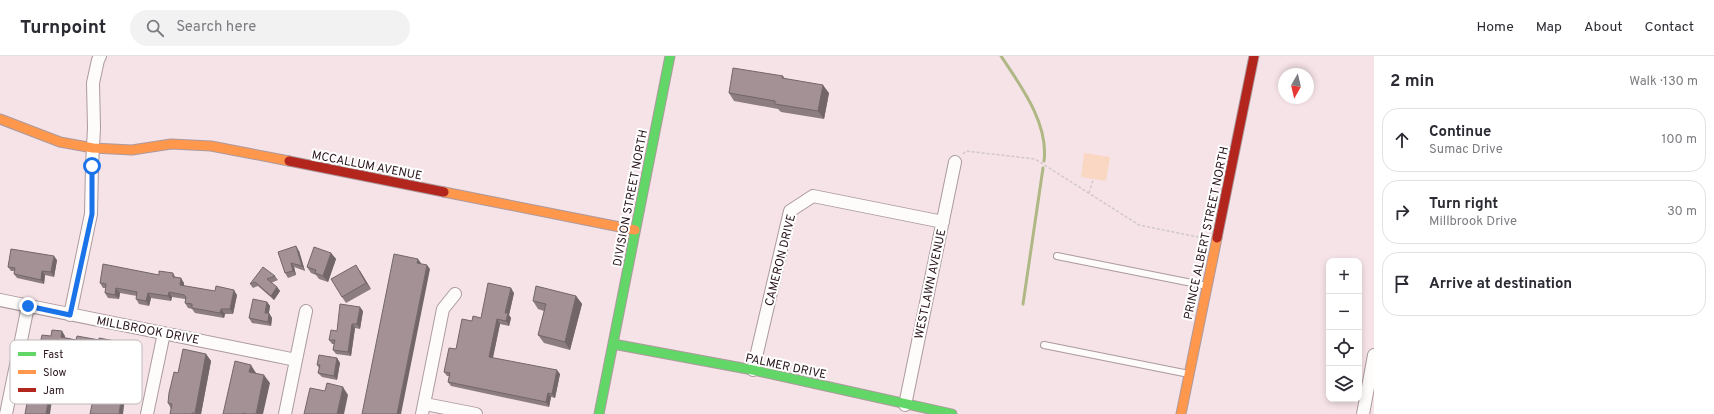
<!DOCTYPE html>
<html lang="en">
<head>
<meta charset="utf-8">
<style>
  :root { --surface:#fff; --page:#f2f2f3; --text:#2b2b33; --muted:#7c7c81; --line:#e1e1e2 }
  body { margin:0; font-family:Overpass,sans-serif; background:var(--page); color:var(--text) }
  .controls { position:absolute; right:12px; bottom:12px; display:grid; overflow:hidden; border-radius:8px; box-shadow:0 2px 6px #0003 }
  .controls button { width:36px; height:36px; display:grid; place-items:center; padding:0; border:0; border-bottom:1px solid var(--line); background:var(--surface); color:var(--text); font:20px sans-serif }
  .compass { position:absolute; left:1278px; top:12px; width:36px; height:36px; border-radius:50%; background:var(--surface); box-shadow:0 2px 6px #0003; rotate:188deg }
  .stop { position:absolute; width:12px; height:12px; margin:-9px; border:3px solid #1a73e8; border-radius:50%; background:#fff }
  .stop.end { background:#1a73e8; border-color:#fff; box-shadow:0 1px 4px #0008 }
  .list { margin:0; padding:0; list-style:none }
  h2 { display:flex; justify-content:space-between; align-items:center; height:52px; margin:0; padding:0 16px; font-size:17px }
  h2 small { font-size:13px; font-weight:400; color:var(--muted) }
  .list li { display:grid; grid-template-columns:26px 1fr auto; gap:12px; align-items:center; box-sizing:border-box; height:64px; margin:0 8px 8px; padding:0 8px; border:1px solid var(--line); border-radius:16px }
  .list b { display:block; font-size:15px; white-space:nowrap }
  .list p { margin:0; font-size:13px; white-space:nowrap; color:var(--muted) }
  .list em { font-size:13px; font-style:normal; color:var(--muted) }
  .icon { flex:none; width:22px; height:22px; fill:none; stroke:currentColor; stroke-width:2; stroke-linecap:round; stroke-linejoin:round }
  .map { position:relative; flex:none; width:1374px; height:358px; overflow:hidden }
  header { display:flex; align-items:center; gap:24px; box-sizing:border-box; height:56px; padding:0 20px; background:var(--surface); border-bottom:1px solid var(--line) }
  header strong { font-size:19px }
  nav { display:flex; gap:22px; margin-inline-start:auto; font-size:14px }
  .search { width:280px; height:36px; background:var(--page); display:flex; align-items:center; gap:10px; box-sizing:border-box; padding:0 14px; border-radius:22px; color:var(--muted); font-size:15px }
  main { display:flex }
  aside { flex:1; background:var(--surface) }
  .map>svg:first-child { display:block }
  .green { fill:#fad7c2 }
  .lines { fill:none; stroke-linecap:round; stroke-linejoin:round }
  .stream { stroke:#afb884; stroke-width:3 }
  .lane-casing { stroke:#ac9a9e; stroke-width:8 }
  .street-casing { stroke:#ac9a9e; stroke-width:14 }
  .fast-casing { stroke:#ac9a9e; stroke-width:11 }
  .slow-casing { stroke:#ac9a9e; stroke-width:11 }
  .jam-casing { stroke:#ac9a9e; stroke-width:11 }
  .path { stroke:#d0c8ca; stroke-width:1.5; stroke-dasharray:3 2; stroke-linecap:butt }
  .lane { stroke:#fefbfb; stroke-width:6 }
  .street { stroke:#fefbfb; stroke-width:12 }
  .fast { stroke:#63d668; stroke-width:9 }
  .slow { stroke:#ff974d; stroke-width:9 }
  .jam { stroke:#b3261e; stroke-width:9 }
  .wall { fill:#8c7d81 }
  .shaded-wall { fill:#726669 }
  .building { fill:#a39196; stroke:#726669 }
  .route { stroke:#1a73e8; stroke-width:5 }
  .labels { text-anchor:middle; stroke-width:4; stroke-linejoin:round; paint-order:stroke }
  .street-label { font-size:12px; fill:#29151b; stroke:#fff }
  .key { fill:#fff; stroke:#bfb9bb; stroke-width:1 }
  .key-label { font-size:11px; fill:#29151b }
</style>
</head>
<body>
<header>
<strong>Turnpoint</strong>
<div class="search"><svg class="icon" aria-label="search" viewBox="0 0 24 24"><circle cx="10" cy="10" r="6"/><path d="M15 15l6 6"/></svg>Search here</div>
<nav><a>Home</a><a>Map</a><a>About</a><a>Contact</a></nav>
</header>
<main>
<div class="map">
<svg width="1374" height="358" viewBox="0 0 1374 358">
  <rect width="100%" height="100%" fill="#f6e3e7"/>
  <path class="green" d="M1084,97L1110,101L1106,125L1081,121Z"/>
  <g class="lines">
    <path class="stream" d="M1001,0C1020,29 1049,67 1044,105
      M1023,248L1043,112"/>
    <defs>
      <path id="lane" d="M1057,200L1207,230
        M1044,289L1189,318"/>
      <path id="street" d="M0,244L296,304
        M70,259L91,158L92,110L94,72L93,27L98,4L100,0
        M753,314L790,155L813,140L943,166
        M425,348L476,358
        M905,349L955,106
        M6,358L28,250
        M147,358L164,277
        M285,358L306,255
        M422,358L443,253L455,238
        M1363,358L1374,299"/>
      <path id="fast" d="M613,288L753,314L952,358
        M599,358L670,0"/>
      <path id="slow" d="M0,63L60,86L93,92L132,94L171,88L211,90L289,105
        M444,136L635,174
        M1181,358L1217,182"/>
      <path id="jam" d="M289,105L444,136
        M1217,182L1254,0"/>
    </defs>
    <use href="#lane" class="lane-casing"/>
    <use href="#street" class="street-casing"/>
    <use href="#fast" class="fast-casing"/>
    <use href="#slow" class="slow-casing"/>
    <use href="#jam" class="jam-casing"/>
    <path class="path" d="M963,98L966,95L1035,103L1139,169L1203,182
      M1089,137L1093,124"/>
    <use href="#lane" class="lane"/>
    <use href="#street" class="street"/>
    <use href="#fast" class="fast"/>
    <use href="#slow" class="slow"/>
    <use href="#jam" class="jam"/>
  </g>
  <path class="wall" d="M783,20L785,23L829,37L824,63L781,56L778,53L734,45L729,37Z
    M299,195L305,215L294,211L296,219L288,222L285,217L278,196Z
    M331,197L336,203L328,226L319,223L316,219L311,217L307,211Z
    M57,204L54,221L45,219L44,228L17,222L14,218V215H11L8,211Z
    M360,215L371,233L346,247L342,241Z
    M173,217L176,222L184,227V230L237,239L233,258H225L224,262L195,257L192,253L188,252L185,247V243L172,241L171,245L151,242L149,250L139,248L136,243L137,240L120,237L119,243L108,242L105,237L106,232H103L100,227Z
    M275,220L278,224L271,227L277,231L280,235L274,244L258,230L253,232L250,228Z
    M514,237L509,259L511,262L509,270L500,268L493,302L560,318L555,342L551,341L549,351L451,330L448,326L449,320H447L444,316L472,265L481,262Z
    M576,240L582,248L570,294L544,287L538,279L544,255L538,253L533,245Z
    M267,246L270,250L269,257L272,262L271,270L252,267L249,262Z
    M363,255L360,273L355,272L351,300L336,298L333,294L334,288H332L329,284Z
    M51,280H65V282L76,284L133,291L136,296L133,315L108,310L107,314L61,304V306L42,302L38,297Z
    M206,298L211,305L201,358H170L171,353L168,347L178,317Z
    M337,302L340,307L337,324L322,321L318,317L319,312L317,309Z
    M44,318L47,322L63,328L61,340L56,339L55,344H52L31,347Z"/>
  <path class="shaded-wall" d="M823,29L829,37L824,63L818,55Z
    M296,190L299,195L305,215L302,210Z
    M331,197L336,203L328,226L323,220Z
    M54,200L57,204L54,221L51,216Z
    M418,203L421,207L420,211L417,207Z
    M291,207L294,211L296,219L293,215Z
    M356,209L360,215L371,233L366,227Z
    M427,209L430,213L401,358H397Z
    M42,215L45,219L44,228L41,224Z
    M181,222L184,227L183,234L180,229Z
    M277,231L280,235L274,244L271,240Z
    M116,232L120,237L119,243L115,239Z
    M511,232L514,237L509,259L511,262L509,270L506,265L505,257Z
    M234,234L237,239L233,258L230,253Z
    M169,236L172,241L171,245L168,240Z
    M148,237L151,242L149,250L146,245Z
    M576,240L582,248L570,294L565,286Z
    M267,246L270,250L268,261L265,257Z
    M360,251L363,255L360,273L357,268Z
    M221,253L225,258L224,262L220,257Z
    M269,257L272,262L271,270L268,266Z
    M497,263L500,268L492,305L489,301Z
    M352,268L355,272L351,300L348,296Z
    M62,275L65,280L64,286L61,281Z
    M133,291L136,296L133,315L129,310Z
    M206,298L211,305L201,358H195Z
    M58,299L61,304V306L57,301Z
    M337,302L340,307L337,324L334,320Z
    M104,305L108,310L107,314L104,309Z
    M251,309L256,317L255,324L249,316Z
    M557,314L560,318L555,342L552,338Z
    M264,319L270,327L263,358H256Z
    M60,324L63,328L61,340L58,336Z
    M343,331L348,339L344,358H337Z
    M53,335L56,339L55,344L52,340Z
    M548,337L551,341L549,351L546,346Z
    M122,338L125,342L123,358H119Z
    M49,340L52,344L50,358H46Z"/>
  <path class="building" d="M733,12L783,20L782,22L823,29L818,55L775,48V45L729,37Z
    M296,190L302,210L291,207L293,215L285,217L278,196Z
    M314,191L331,197L323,220L315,217L316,214L307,211Z
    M11,193L54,200L51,216L42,215L41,224L14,218L15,212L8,211Z
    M394,198L418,203L417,207L427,209L397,358H362Z
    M103,208L159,219V215L173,217V221L181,222L180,229L215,235L216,230L234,234L230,253H221L220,257L192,252V248L185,247L186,241L184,239L169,236L168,240L148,237L146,245L136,243L137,236L116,232L115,239L105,237L106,228L100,227Z
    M356,209L366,227L342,241L331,223Z
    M263,211L275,220L267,223L277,231L271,240L255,226L250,228Z
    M488,227L511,232L505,257H508L506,265L497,263L489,301L557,314L552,338L548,337L546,346L448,326L450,317L444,316L449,292L456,293L462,263L472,265L473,260L481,262Z
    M536,230L576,240L565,286L538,279L546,248L533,245Z
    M253,243L267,246L265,257H269L268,266L249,262Z
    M340,248L360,251L357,268H352L348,296L333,294L335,284H329L331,274L337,275Z
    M52,274L62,275L61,281L76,284L77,280L99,284V282L126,287L125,290L133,291L129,310L104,305V309L58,299L57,301L38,297L42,279L51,280Z
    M183,293L206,298L195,357H192V358H170L172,348L168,347L169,337L174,316L178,317Z
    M319,299L337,302L334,320L318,317L320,309H317Z
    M235,305L251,309L249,316L264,319L256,358H247L242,357V358H223Z
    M34,317L44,318L43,322L60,324L58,336L53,335L52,340H49L46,358H25L27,347H31Z
    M327,327L343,331L337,358H304L310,332L325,335Z
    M96,329L117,334V337L122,338L119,358H90Z"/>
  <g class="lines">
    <path class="route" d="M28,250L70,259L92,158V110"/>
  </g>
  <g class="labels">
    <g class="street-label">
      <text transform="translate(367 109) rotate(11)" y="4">MCCALLUM AVENUE</text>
      <text transform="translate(630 142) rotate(-79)" y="4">DIVISION STREET NORTH</text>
      <text transform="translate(1206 177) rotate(-78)" y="4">PRINCE ALBERT STREET NORTH</text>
      <text transform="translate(780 204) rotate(-76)" y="4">CAMERON DRIVE</text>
      <text transform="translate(930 228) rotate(-78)" y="4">WESTLAWN AVENUE</text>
      <text transform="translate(148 274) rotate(11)" y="4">MILLBROOK DRIVE</text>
      <text transform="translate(786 310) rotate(12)" y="4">PALMER DRIVE</text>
    </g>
  </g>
  <rect x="10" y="284" width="132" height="64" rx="6" class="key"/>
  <rect x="18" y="296" width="18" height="4" fill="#63d668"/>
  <rect x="18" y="314" width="18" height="4" fill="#ff974d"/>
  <rect x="18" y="332" width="18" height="4" fill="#b3261e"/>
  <g class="key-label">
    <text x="43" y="302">Fast</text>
    <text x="43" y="320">Slow</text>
    <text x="43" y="338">Jam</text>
  </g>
</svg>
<div class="controls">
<button>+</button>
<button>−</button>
<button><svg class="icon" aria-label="locate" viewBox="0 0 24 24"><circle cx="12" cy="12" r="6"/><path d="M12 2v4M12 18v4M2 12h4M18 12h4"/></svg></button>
<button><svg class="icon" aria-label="layers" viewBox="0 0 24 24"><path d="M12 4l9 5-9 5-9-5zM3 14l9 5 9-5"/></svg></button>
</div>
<svg class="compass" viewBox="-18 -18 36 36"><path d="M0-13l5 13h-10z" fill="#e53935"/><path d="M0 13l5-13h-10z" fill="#7c7c81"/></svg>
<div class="stop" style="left:92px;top:110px"></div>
<div class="stop end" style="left:28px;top:250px"></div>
</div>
<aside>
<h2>2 min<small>Walk · 130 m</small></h2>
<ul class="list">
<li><svg class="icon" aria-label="ahead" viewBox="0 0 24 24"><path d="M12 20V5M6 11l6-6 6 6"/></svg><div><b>Continue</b><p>Sumac Drive</p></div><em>100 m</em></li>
<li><svg class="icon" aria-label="right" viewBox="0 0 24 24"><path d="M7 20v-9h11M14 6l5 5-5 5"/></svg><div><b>Turn right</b><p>Millbrook Drive</p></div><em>30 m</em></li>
<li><svg class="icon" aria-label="arrive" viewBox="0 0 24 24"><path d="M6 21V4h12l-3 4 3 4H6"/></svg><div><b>Arrive at destination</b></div></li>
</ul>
</aside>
</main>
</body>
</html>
